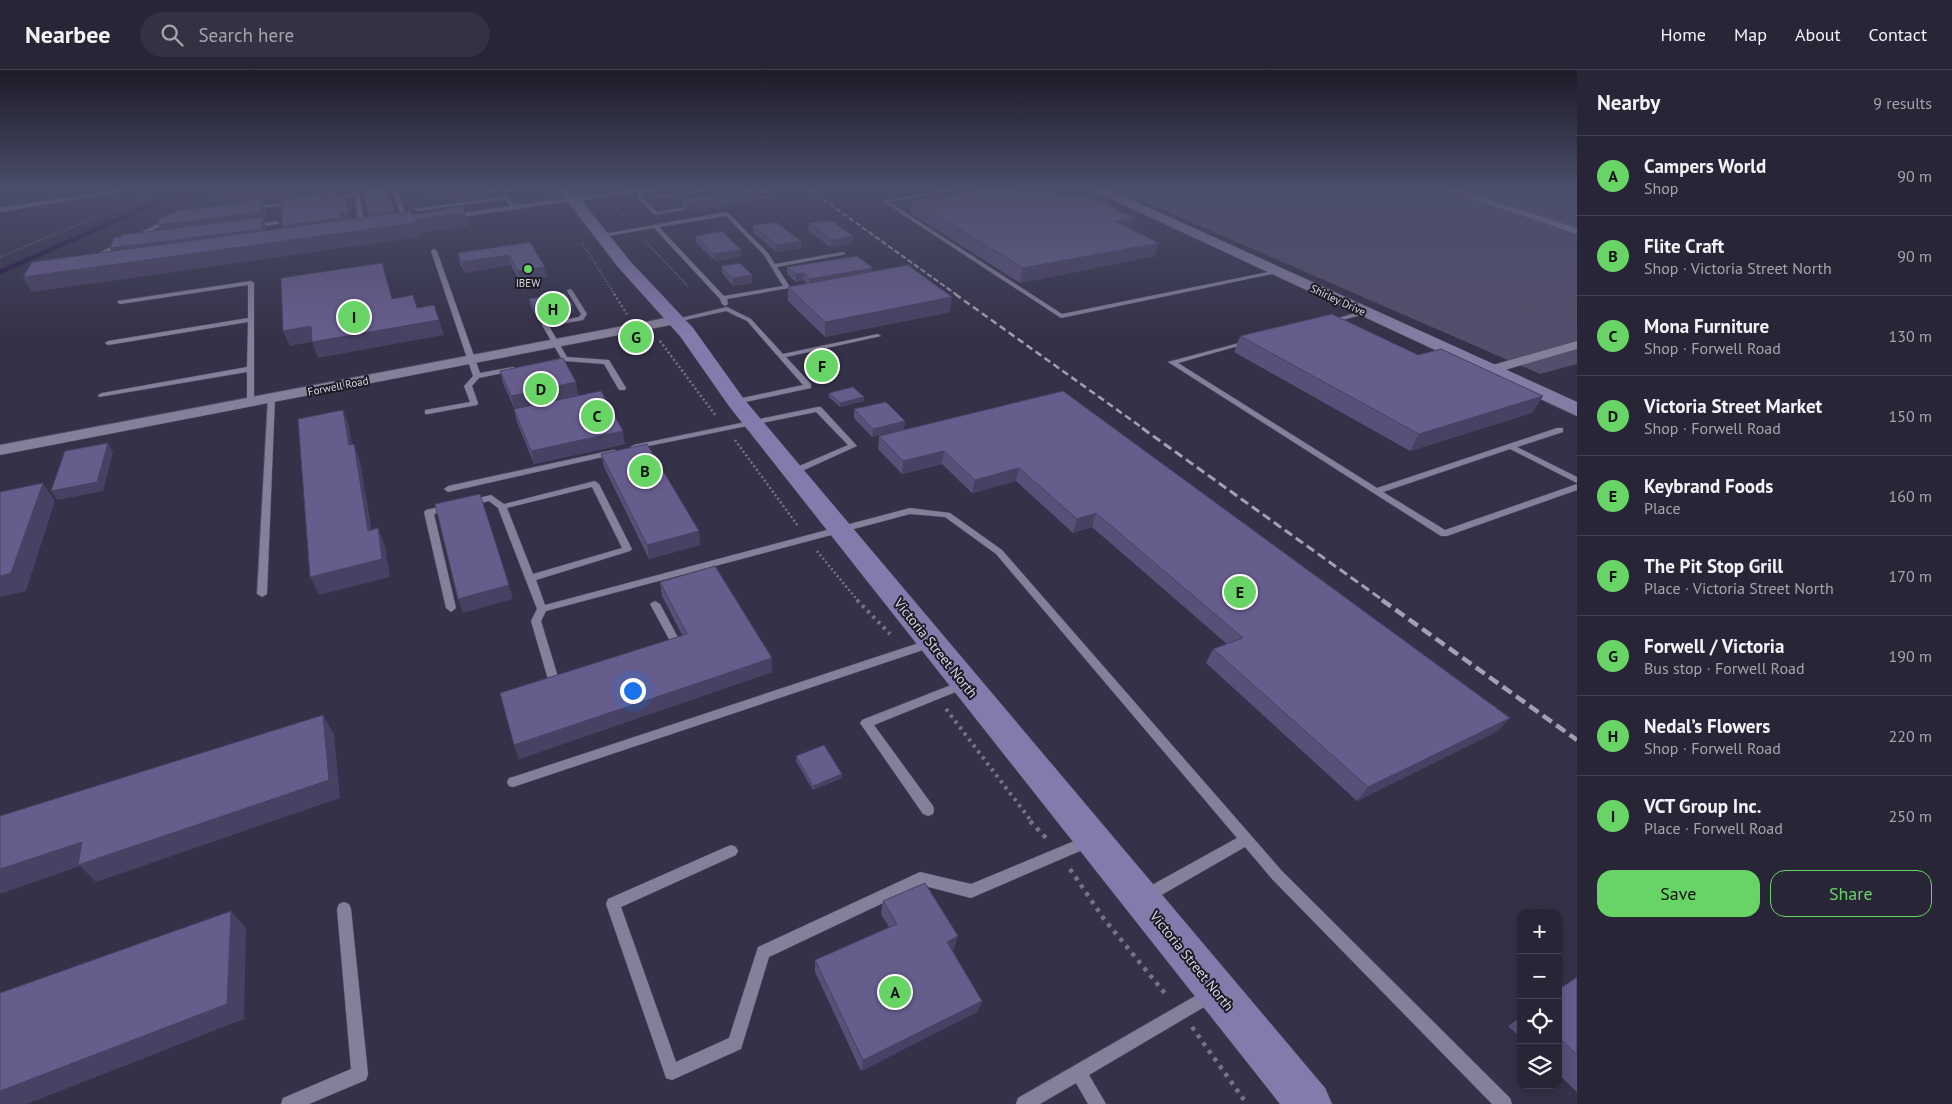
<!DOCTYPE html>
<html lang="en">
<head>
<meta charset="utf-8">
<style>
  :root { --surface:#282536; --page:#343142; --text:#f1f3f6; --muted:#a5a5ad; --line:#444251; --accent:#68d465 }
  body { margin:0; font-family:"PT Sans",sans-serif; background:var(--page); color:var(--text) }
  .controls { position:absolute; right:15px; bottom:15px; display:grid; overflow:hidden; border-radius:10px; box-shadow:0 2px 12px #0003 }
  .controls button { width:45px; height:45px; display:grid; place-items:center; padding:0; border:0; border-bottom:1px solid var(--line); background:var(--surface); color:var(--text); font:25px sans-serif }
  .you { position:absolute; left:632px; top:620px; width:18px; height:18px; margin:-12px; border:4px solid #fff; border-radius:50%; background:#1a73e8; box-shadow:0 0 0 8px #1a73e833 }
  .badge { display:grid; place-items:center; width:32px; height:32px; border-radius:50%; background:var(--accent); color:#111; font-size:16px; font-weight:700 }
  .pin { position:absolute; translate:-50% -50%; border:2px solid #fff; box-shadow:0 1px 5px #0006 }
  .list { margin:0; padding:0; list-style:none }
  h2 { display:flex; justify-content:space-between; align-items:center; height:65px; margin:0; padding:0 20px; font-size:21px }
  h2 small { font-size:16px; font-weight:400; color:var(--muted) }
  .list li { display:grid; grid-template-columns:32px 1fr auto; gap:15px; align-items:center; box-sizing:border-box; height:80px; padding:0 20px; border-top:1px solid var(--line) }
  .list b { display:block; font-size:19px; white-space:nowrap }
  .list p { margin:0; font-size:16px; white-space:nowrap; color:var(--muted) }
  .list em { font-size:16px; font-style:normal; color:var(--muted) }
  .actions { display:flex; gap:10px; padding:15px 20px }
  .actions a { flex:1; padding:11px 0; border:1px solid var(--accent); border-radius:15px; text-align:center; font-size:18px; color:var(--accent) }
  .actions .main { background:var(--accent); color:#111 }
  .icon { flex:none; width:28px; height:28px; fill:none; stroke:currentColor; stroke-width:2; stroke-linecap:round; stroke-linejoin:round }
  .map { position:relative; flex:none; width:1577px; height:1034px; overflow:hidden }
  header { display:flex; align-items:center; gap:30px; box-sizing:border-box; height:70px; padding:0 25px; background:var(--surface); border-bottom:1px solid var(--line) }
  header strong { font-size:24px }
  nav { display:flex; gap:28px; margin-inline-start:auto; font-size:18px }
  .search { width:350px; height:45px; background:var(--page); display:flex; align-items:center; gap:12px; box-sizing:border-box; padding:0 18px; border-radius:28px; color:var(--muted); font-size:19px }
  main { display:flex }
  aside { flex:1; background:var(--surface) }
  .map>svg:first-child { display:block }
  .green { fill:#534e6b }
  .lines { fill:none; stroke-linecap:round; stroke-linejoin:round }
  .stream { stroke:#21153f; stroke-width:4.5 }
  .lane-casing { stroke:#524e62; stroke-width:1 }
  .street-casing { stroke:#524e62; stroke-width:1 }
  .secondary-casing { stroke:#524e62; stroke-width:1 }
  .primary-casing { stroke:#524e62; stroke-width:1 }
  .path-far3 { stroke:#777387; stroke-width:2; stroke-dasharray:1 2; stroke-linecap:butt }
  .path-far2 { stroke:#777387; stroke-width:2.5; stroke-dasharray:2 2.5; stroke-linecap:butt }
  .path-far1 { stroke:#777387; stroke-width:4; stroke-dasharray:3 4.5; stroke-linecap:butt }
  .path { stroke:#777387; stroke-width:4.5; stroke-dasharray:4 5.5; stroke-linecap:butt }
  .lane { fill:#847f9a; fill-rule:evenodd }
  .street { fill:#847f9a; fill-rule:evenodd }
  .secondary { fill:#847da3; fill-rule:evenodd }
  .primary { fill:#857aac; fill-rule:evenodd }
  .rail-far3 { stroke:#a3a0b2; stroke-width:2; stroke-dasharray:5.5 2.5; stroke-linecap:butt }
  .rail-far2 { stroke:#a3a0b2; stroke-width:2.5; stroke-dasharray:7 4; stroke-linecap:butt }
  .rail-far1 { stroke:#a3a0b2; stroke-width:3; stroke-dasharray:9 4.5; stroke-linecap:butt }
  .rail { stroke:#a3a0b2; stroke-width:4.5; stroke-dasharray:11 5.5; stroke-linecap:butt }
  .wall { fill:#595079 }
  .shaded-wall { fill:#484163 }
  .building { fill:#675d8d; stroke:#484163 }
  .poi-dot { fill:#68d465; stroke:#1d1b25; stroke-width:2 }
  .labels { text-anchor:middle; stroke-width:4; stroke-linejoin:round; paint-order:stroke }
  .far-poi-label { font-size:11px; fill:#dcd9e8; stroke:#1d1b25 }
  .far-street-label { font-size:11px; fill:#dcd9e8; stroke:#1d1b25 }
  .street-label { font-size:14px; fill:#dcd9e8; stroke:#1d1b25 }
</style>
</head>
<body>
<header>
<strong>Nearbee</strong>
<div class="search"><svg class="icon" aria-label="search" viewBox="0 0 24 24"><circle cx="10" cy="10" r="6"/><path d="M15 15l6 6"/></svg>Search here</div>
<nav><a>Home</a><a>Map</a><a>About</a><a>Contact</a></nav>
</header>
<main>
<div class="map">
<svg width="1577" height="1034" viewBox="0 0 1577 1034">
  <rect width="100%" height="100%" fill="#353148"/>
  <path class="green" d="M1117,120H1577V294L1540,304Z"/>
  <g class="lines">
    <path class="stream" d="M0,202L185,120"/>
    <defs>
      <path id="lane" d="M119,120H130L0,142V138Z
        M374,120H397L409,153L404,152L393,122H376Z
        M499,120H503L514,135L632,120H645L643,121L642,127L657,142L686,137L689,139L654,145L638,128V122L452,148L450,145L510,136L505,129L417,141L414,139L503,127Z
        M647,120C654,120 659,125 665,125C680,125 695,120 709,120L663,128Z
        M948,120H959L889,132L1062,244L1278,200L1281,202L1061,248L882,131Z
        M359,123L365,158L362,160L359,158L355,126L332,128L330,127Z
        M770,125L772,127L755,130L753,129Z
        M260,129L262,131L206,141L203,139Z
        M296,131L298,133L250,140L247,138Z
        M727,142L768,183L775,194L843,182L846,184L777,197L790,217L789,218L727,229L728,234L725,236L722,234L720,229L654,158L602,167L599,165ZM726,146L764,185L783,216L724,226L659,157Z
        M168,149L173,150L137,168L132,167Z
        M277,151L279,152V154L253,158L250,156Z
        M120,172L125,173L95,189L90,188Z
        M434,179L437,181L480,303L513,297L517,299L513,301L479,308L472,316L478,333L477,335L428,344H425V340L470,332L464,316L473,306L431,181Z
        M251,211L254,213V334H251L247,332V302L99,327L98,325L102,323L247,297L248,252L108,275L105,273L108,271L248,248V215L120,234L117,232L118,231Z
        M570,219L572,220L587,244L583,250L549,256L567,287L609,290L626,318L625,320H619L604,294L565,291L550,294L546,292L561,288L542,255L543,254L579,247L581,244L567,221Z
        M727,237L751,249L783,284L878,264L881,266L786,287L811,314V318L736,334L732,332L733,330L803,315L747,251L726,241L676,252L673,250Z
        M1366,240L1369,242L1368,243L1328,254L1325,252Z
        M1247,271L1252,272L1178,293L1377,418L1557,358H1563V362L1517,377L1577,407V413L1510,379L1383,422L1445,460L1577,414V420L1447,466H1441L1168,292Z
        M268,326H271L275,328L267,524L262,527L257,524Z
        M818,337H821L857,376L793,405L790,404V400L848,375L816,342L634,379L630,377L634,375Z
        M613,380H616V384L448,422L444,419L448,416Z
        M595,411L599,414L632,479L630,481L536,510L545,535L910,438L950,443L1002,480L1282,801L1510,1028L1512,1034H1492L1272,809L1245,777L1151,831L1146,833L1141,831L1139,826L1141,821L1237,768L996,484L945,447L910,444L546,541L541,551L558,607H565L567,610C564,615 556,618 550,616L531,551L537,539L498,438L489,431L469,436L465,433L466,431L491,425L504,434ZM592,417L622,478L533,504L507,438Z
        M448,435L452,438L451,440L434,444L456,538L451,542L446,538L424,442L426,440Z
        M655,531L660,534L681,573L680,576L670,579L666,578L665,575L670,571L650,534Z
        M931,569L935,570L936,573L935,576L513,717L509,716L507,712L509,708L513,707Z
        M964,610L968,611L970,614L968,617L874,655L933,736L934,740L933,744L928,746L923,744L860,653L862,650Z
        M1089,765L1094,767L1096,771L1094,775L971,828L921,815L769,887L741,979L672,1010L666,1008L664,1002L606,834L608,829L726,777L731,775L736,777L738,781L736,785L621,837L676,992L729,968L758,877L920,802L971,814Z
        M344,832L349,834L351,839L368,1004L366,1010L309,1034H281L283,1028L351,999L337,839L339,834Z
        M1211,917L1216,920L1219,925L1216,930L1089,1005L1106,1034H1088L1076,1013L1040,1034H1016L1018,1028Z"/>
      <path id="street" d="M1445,120H1460L1577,158V164Z
        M676,246L683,250L681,253L0,385V375Z
        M1577,271V279L1491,304L1484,300L1486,297Z"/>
      <path id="secondary" d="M1092,120H1110L1577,332V346Z"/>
      <path id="primary" d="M559,120H573L630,191L693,258L743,328L1325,1018L1332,1034H1280L729,336L680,266L618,197Z"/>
    </defs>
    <use href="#lane" class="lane-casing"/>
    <use href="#street" class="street-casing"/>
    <use href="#secondary" class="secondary-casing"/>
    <use href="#primary" class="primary-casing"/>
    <path class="path-far3" d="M140,128L160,120
      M616,138L625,149
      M646,172L688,216
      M582,173L615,225
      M0,187L123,136"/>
    <path class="path-far2" d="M614,224L627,244
      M660,271L716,346
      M735,370L798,456
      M817,481L858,531"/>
    <path class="path-far1" d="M857,530L890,564
      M946,639L1032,752"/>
    <path class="path" d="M1030,751L1048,770
      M1070,799L1104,849L1168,927
      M1192,957L1247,1034"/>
    <use href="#lane" class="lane"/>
    <use href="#street" class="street"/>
    <use href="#secondary" class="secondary"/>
    <use href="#primary" class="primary"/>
    <path class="rail-far3" d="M810,120L957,225"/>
    <path class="rail-far2" d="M955,224L1144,359"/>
    <path class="rail-far1" d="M1142,358L1384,531"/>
    <path class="rail" d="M1382,530L1577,670"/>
  </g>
  <path class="wall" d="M419,120H491L484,123L431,130L428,122L420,123Z
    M756,124L757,131L688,141L682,135V129Z
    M912,130L1131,159L1159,173L1155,186L1020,213L910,143Z
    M809,153L853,173L830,177L808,160Z
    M753,155L801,178L776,182L753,162Z
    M696,166L741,187L715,191L696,173Z
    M530,172L547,207L520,212L511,195L465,203L460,194L458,183Z
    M721,196L752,213L733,216L722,203Z
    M787,197L872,202L950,242L825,267L788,231V217L807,213L803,210L796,212L787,204Z
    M529,229L574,242L538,249L531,237Z
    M1240,266L1418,285L1543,326L1532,343L1410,381L1234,282Z
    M810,284L834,303L825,305L810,288Z
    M500,301L578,325L514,338L503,313Z
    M1063,321L1498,661L1357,731L1206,593L1213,579L1227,574L1092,457L1073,463L1016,411L972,423L942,394L902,404L878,379L879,366Z
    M829,323L864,331L840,337L829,327Z
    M514,339L625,374L534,394L517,352Z
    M854,339L904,360L872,367L854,348Z
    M601,384L700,475L649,489L604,397Z
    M660,512L772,588V602L519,689L682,565L662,526Z
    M796,686L842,708L813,720L796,691Z
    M883,831L954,879L952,880L982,931L977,942L861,1001L815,902V890L889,857L881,844Z
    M1577,907V1022L1558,1004V920Z
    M1521,947V968L1508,956Z"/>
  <path class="shaded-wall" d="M247,120H296L297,124L219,133L215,124Z
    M419,120H427L428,122L420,123Z
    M436,120H491L484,123L431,130L429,121Z
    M388,123L396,147L370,151L368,144Z
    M756,124L757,131L688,141L687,134Z
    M345,125L348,134L352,153L286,166L282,156L339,144Z
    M262,131L266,141L265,152L266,157V169L116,188L110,178L163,165L158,155Z
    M465,143L469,156L418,163L419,167L32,222L23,207Z
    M1134,148L1131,161L1115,151Z
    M853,166V173L830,177L831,170Z
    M801,171V178L776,182V175Z
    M1159,173L1155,186L1020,213L1023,198Z
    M741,180V187L715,191L714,184Z
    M509,185L511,195L465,203L462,192Z
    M545,197L547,207L520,212L518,201Z
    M873,198L872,205L810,216V209Z
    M804,203L803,210L796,212V204Z
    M752,205V213L733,216L732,208Z
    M952,227L950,242L825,267V252Z
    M573,235L574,242L538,249L536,241Z
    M439,250L444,265L318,288L312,272Z
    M311,256L317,271L290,276L283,261Z
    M834,299V303L825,305V301Z
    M576,312L578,325L514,338L511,326Z
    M1543,326L1532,343L1410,381L1419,364Z
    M864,327V331L840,337V333Z
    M343,340L349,356L355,392L349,375Z
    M905,351L904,360L872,367L873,359Z
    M623,361L625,374L534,394L531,381Z
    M108,373L113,382L103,421L57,430L51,421Z
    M354,374L360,391L375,479L368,461Z
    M944,381L942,394L902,404L903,391Z
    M1019,398L1016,411L972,423L975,410Z
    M43,413L55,431L26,521L0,527V506Z
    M1096,443L1092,457L1073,463L1077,449Z
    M378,458L385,476L390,507L319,525L310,507Z
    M699,461L700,475L649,489L647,475Z
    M509,515L513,529L463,543L458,529Z
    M772,588V602L519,689L514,675Z
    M323,645L334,664L340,728L96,812L80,796L0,824V799Z
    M1510,648L1498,661L1357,731L1368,717Z
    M842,704V708L813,720V716Z
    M231,841L246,858L244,949L27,1034H0V1021Z
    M958,866L954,879L943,884L947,872Z
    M982,931L977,942L861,1001L863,990Z"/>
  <path class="building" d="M215,120H247L215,124Z
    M362,120H388L394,141L368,144Z
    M746,120H751L756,124L687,134L682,129Z
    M978,120H1052L1069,128L1086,125L1134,148L1115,151L1159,173L1023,198L912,130Z
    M331,122L338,123L339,125H345L348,143L339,144L340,148L282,156V128Z
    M262,131L261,142L158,155L161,147L174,143L175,141Z
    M462,136L465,143L415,150V153L23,207L32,192L411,141L412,145Z
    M262,147V159L110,178L114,168L121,167L122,165Z
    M831,150L853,166L831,170L809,153Z
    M776,152L801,171L776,175L753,155Z
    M722,161L741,180L714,184L696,166Z
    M530,172L545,197L518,201L509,185L462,192L458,183Z
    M857,186L873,198L810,209L804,203L796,204L787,197Z
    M382,193L392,229L413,225L417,238L434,235L439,250L312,272L311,256L283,261L281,208Z
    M740,193L752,205L732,208L721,196Z
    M908,195L952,227L825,252L788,217Z
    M565,223L573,235L536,241L529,229Z
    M1332,244L1418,285L1441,279L1543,326L1419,364L1240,266Z
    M818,283L834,299L825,301L810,284Z
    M563,288L576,312L511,326L500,301Z
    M853,317L864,327L840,333L829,323Z
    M601,321L623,361L531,381L514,339Z
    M1063,321L1510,648L1368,717L1213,579L1243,568L1096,443L1077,449L1019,398L975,410L944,381L903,391L879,366Z
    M886,332L905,351L873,359L854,339Z
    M343,340L349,375L354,374L368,461L378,458L382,489L310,507L298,349Z
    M108,373L97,412L51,421L65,381Z
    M647,374L699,461L647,475L601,384Z
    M43,413L11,503L0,506V422Z
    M480,424L509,515L458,529L435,434Z
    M715,496L772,588L514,675L500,623L687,564L660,512Z
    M323,645L329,710L78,795L82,772L0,799V746Z
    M824,675L842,704L813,716L796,686Z
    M925,813L958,866L947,872L982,931L863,990L815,890L897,854L883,831Z
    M231,841L227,934L0,1021V923Z
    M1577,907V985L1558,967V920Z"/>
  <linearGradient id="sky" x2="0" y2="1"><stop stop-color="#1d1b28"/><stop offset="0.45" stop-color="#4b4e6a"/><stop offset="1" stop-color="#4b4e6a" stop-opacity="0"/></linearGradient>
  <rect width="1577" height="265" fill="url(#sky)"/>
  <circle class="poi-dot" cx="528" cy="199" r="5"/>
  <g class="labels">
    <g class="far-poi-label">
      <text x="528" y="217">IBEW</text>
    </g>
    <g class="far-street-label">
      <text transform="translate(1338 230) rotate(25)" y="4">Shirley Drive</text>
      <text transform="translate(338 316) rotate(-11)" y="4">Forwell Road</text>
    </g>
    <g class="street-label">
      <text transform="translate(936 578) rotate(51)" y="5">Victoria Street North</text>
      <text transform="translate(1192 891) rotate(51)" y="5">Victoria Street North</text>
    </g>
  </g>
</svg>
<div class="controls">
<button>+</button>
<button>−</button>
<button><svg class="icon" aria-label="locate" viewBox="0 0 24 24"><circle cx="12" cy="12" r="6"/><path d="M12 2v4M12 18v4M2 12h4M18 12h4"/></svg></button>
<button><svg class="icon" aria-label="layers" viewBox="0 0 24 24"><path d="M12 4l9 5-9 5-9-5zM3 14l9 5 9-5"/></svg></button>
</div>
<div class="you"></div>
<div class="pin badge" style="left:895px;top:922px">A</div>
<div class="pin badge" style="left:645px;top:401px">B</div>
<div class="pin badge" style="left:597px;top:346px">C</div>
<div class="pin badge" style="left:541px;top:319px">D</div>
<div class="pin badge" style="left:1240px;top:522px">E</div>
<div class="pin badge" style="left:822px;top:296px">F</div>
<div class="pin badge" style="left:636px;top:267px">G</div>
<div class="pin badge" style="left:553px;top:239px">H</div>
<div class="pin badge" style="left:354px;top:247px">I</div>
</div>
<aside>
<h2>Nearby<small>9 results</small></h2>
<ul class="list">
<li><span class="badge">A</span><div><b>Campers World</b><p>Shop</p></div><em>90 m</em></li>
<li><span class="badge">B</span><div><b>Flite Craft</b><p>Shop · Victoria Street North</p></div><em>90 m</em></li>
<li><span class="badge">C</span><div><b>Mona Furniture</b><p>Shop · Forwell Road</p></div><em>130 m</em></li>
<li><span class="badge">D</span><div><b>Victoria Street Market</b><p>Shop · Forwell Road</p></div><em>150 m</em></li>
<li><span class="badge">E</span><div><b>Keybrand Foods</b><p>Place</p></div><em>160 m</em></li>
<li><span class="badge">F</span><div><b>The Pit Stop Grill</b><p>Place · Victoria Street North</p></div><em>170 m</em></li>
<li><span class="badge">G</span><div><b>Forwell / Victoria</b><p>Bus stop · Forwell Road</p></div><em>190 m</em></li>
<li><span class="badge">H</span><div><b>Nedal’s Flowers</b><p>Shop · Forwell Road</p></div><em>220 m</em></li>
<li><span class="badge">I</span><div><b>VCT Group Inc.</b><p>Place · Forwell Road</p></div><em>250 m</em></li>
</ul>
<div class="actions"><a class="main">Save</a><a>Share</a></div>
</aside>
</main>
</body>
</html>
